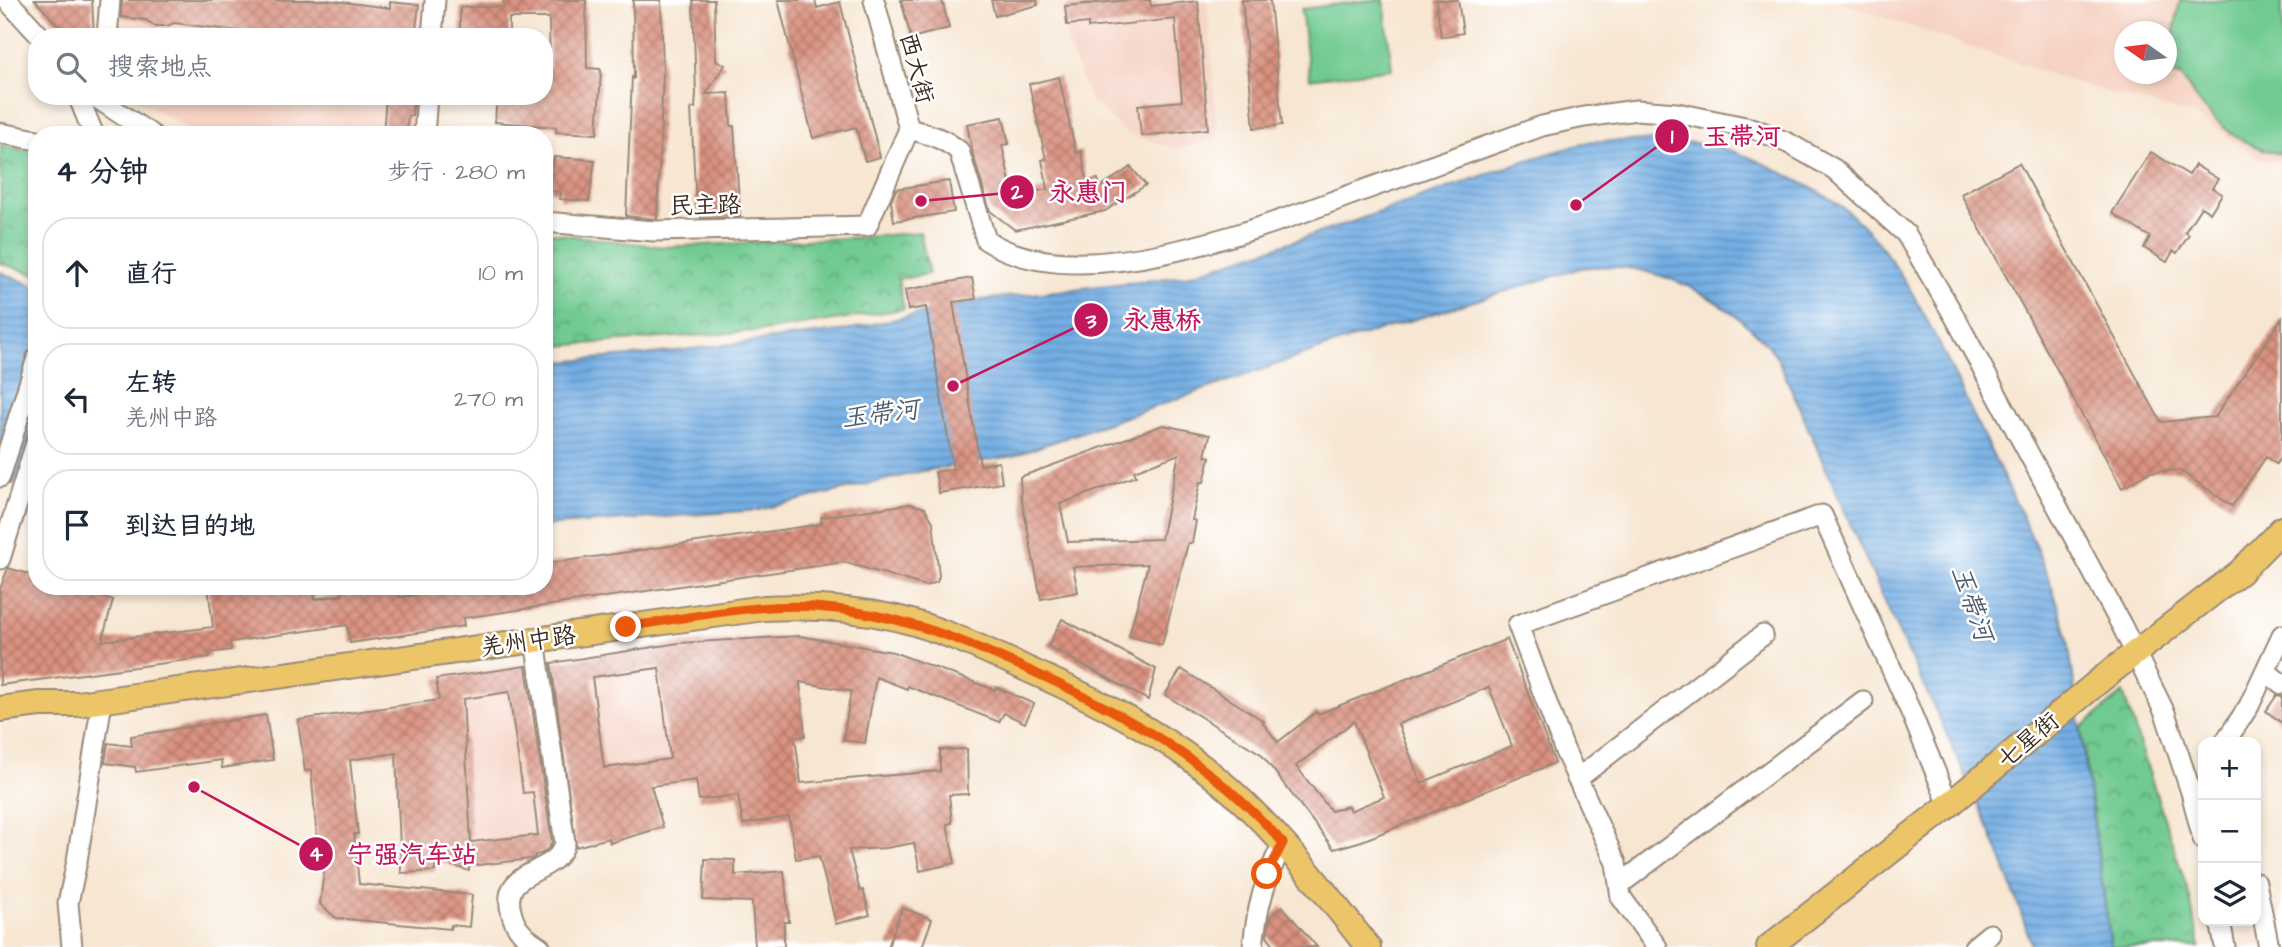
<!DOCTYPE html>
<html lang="zh">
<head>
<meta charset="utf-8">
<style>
  :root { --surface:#fff; --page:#f2f2f3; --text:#1f2937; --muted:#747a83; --line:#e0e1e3 }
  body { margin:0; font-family:"Architects Daughter","LXGW WenKai TC",sans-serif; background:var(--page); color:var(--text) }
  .controls { position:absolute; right:21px; bottom:21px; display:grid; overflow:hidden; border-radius:14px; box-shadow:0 4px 10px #0003 }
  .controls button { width:63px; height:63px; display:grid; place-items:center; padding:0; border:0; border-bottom:2px solid var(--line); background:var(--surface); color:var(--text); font:35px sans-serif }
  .compass { position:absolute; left:2114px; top:21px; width:63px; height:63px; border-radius:50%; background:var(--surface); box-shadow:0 4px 10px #0003; rotate:284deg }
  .stop { position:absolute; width:21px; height:21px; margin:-16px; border:5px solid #ea580c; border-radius:50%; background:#fff }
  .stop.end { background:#ea580c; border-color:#fff; box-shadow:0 2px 7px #0008 }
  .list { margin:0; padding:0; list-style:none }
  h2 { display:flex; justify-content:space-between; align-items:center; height:91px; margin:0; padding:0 28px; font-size:30px }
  h2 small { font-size:23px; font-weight:400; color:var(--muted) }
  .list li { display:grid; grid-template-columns:46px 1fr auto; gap:21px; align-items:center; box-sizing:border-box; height:112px; margin:0 14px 14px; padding:0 14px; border:2px solid var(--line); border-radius:28px }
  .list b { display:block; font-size:26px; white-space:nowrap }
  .list p { margin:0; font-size:23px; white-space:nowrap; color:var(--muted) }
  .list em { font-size:23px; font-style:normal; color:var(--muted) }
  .icon { flex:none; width:38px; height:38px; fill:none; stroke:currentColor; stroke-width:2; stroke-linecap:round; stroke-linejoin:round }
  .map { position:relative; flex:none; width:2282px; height:947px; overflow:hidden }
  .search { position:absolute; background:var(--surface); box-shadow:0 4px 10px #0003; left:28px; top:28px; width:525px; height:77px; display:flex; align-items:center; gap:18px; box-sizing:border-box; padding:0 24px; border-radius:28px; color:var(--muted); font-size:26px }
  .panel { position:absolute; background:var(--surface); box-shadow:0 4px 10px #0003; left:28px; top:126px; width:525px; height:469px; border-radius:28px }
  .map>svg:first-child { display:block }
  .built { fill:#f6d2c3; fill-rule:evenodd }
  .grass { fill:#70ca91; stroke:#567a58; stroke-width:2 }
  .park { fill:url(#park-crowns); stroke:#567a58; stroke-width:2 }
  .water { fill:url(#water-rules); stroke:#576c81; stroke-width:2 }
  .building { fill:url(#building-cross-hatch); fill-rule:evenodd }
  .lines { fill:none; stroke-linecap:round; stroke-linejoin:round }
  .minor-casing { stroke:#998878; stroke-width:23 }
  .major-casing { stroke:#998878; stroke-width:28 }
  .minor { stroke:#fff; stroke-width:19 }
  .major { stroke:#edc569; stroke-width:24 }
  .route { stroke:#ea580c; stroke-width:9 }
  .labels { text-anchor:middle; stroke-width:5; stroke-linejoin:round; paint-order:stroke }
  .street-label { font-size:24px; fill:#3b2a1e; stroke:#fff }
  .water-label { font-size:26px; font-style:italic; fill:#515f6d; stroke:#fff }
  .leader { fill:none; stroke:#c2185b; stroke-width:2.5 }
  .callout-dot { fill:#c2185b; stroke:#fff; stroke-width:2.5 }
  .mark-label { font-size:21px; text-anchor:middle; font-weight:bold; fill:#fff }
  .callout-label { font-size:26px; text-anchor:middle; font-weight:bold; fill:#c2185b; stroke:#fff; stroke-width:5; stroke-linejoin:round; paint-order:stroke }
</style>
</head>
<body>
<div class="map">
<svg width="2282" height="947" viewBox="0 0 2282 947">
  <defs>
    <pattern id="park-crowns" width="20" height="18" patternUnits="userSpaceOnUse" patternTransform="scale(1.75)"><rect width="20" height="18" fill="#70ca91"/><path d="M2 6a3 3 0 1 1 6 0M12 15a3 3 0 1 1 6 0" fill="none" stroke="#5da476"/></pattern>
    <pattern id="water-rules" width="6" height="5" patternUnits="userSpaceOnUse" patternTransform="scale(1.75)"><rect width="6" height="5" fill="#73aee4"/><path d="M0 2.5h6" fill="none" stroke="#608eb8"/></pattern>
    <pattern id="building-cross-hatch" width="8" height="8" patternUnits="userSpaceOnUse" patternTransform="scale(1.75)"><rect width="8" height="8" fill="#da9280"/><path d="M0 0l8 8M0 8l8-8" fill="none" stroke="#b27768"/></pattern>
  </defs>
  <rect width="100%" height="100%" fill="#fff"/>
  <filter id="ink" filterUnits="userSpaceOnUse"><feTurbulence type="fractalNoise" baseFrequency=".0143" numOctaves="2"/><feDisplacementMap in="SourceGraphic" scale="14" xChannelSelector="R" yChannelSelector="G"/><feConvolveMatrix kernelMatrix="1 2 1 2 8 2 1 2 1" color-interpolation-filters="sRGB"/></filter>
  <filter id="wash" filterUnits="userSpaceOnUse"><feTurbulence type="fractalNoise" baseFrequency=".00686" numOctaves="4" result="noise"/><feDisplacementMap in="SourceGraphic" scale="28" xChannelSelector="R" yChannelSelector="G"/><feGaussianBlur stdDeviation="1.57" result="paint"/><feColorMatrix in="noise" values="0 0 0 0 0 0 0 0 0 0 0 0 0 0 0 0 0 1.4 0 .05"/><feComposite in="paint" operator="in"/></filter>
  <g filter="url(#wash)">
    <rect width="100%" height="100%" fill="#f7e6d2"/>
    <path class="built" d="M117,0H425L422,37H114Z
      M1105,0H1207L1218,140L1174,149L1126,133L1090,100L1068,46L1059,4Z
      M1833,0H2282V161H2264L2195,116L2088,87ZM2124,32H2166V74H2124Z
      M132,96H416L412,135H199Z
      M675,643L694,783L626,792L571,813L551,660Z
      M531,662L560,836L553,855L536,863L464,870L446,865L434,674Z"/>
    <path class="grass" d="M1370,0H1384L1392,69L1310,79L1301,9Z
      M2180,0H2282V154C2235,146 2205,115 2181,76L2166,74Z"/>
    <path class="park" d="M1,145L37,153V275L0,263Z
      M544,232L663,247L866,237L920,232L929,274L898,279L904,309L770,330L544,347Z
      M2123,693L2189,894L2200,947H2111L2081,728Z"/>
    <path class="water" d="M1592,141C1632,141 1679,138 1718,147C1742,153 1766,164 1787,175C1807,186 1828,195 1846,210C1905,258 1945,357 1978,425C2011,494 2050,565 2068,640L2111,947H2032C1999,838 1947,736 1899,633C1857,541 1817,447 1776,355C1730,299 1654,258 1581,268L1338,343L1013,456L923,471L758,510L544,526V363L644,355L847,330L981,300L1186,276L1343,225L1524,161Z
      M0,272L37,287V489L0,480Z"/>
    <g id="blocks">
      <path class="building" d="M35,0H92L94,37H68Z
        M122,0H326L390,8V2L419,5L415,37H262V34L174,23L167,26H155L146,20L121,17Z
        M504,0H586L587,68L600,69L601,71L597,134L556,132V127L495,122L497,96H544V68H550L549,18H509V37H460V7H504Z
        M633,0H661L663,72L657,219L626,216L632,77L634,78Z
        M693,0H714L716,61L725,65L706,94L729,93L731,126H734L740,217L701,218V207H696L691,108H695L696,94Z
        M778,0H815L817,8L840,2L880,157L865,161L856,127L813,138Z
        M901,0H942L949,28L911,38Z
        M991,0H1037L1038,5L995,16Z
        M1130,0H1150L1151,6L1198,1L1208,129L1141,136L1138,105L1182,101L1175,19L1088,28V23L1067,25L1065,6Z
        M1242,0H1270L1282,125L1254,128Z
        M1436,0H1458L1463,33L1441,37Z
        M1059,77L1076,153L1081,151L1087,181L1098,179L1100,187L1131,167L1146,185L1105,211L1015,230L990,211L973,155L967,124L1003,117L1009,144L1002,145L1013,196L1048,189L1042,160L1046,159L1029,84Z
        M386,96H414L412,116H408L406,135H383Z
        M2151,152L2189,175L2195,165L2218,179L2212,188L2222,194L2210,213L2201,207L2185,232L2189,235L2177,253L2173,251L2167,262L2144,248L2150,237L2112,213Z
        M554,157L595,160L589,201L560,199L561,192L551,191Z
        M2019,163L2161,422L2215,417L2282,318V455L2276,464L2266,457L2232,506L2179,470L2150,472L2122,488L1961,194Z
        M949,181L954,212L894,221L891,202L896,189Z
        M972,278L976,299L953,302L980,465L999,462L1002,483L939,493L935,472L953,469L926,307L908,310L905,290Z
        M1163,425L1210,435L1205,456L1210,457L1204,482H1200L1192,520L1196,521L1192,543H1188L1162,645L1129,636L1148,564L1073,567L1078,592L1041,599L1021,496L1020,477ZM1179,454L1161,539L1068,542L1060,504L1136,476L1134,471Z
        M910,504L925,508L933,522L939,576L937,582L926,586L844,562L463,618L464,626L350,643L347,625L230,642L231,650L209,653L210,657L0,685V589L8,568L32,575L31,578L37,579V586H62L113,600L102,641L213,627L208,586H313L315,599L343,595L341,586H398L400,597L473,586H544V564L822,524L821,517Z
        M1062,619L1156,669L1148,700L1048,646Z
        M799,636L893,652L995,690L996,687L1034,704L1025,723L1004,713L999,722L908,686L907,689L876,677L865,743L843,740L851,691L800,682L805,736L795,737L801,783L940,771V750L967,749L968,794L949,795L952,823L947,824L955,863L920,871L914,843L886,848L849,850L860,891L863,890L870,915L836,924L819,856L796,859L789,817L743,824L738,795L699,800L696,780L651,786L663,827L610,843L609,838L576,847L551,663L679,643ZM659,668L670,759L604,768L592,677Z
        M1507,639L1555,763L1362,841L1334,849L1261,754L1165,695L1181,669L1264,721L1263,723L1278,742L1316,712L1318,714ZM1489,687L1512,746L1421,783L1398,724ZM1354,721L1384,797L1350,811L1348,806L1331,811L1296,766Z
        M526,666L552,841L550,847L541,854L535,855V857L531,859L469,866V871L435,860V871L401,873L396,753L350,760L358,834H354L359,884L472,895L469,927L451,925L450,929L336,918L320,904L325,861H319L311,770L305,771L298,720L439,700L436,679ZM509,692L523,793L533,792L538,835L471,842L463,699Z
        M2277,695L2282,696V723L2266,711Z
        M266,715L273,760L222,768L221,760L136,772L135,767L105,763L108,743L132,746L131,736Z
        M705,859L735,860V875L784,871L789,922H784V947H755L752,902L703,900Z
        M1282,906L1317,947H1276L1267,936L1270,917Z
        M902,908L932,919L922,947H888Z"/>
    </g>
  </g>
  <g filter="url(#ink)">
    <use href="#blocks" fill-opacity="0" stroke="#998878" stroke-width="2"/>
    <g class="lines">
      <defs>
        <path id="minor" d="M7,0L41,37
          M107,37L110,0
          M432,37L435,0
          M78,96L94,135
          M94,96L152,135
          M909,129C928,134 944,138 959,151L986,240C1079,301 1266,226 1361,191C1421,170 1482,148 1542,126L1584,117L1637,110L1677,113L1755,129L1788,143L1834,169L1906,234L1956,319L2123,628L2165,713L2191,792L2203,839
          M0,133L37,140
          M424,135L427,96
          M544,222L654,231L867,226L909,129L874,0
          M0,477L37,358
          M0,559L37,440
          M535,640L565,843C556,878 497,866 512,915C516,930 527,939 540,947
          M2266,672L2282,684
          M2225,742L2249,706L2282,635
          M1577,779L1763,635
          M2256,883L2269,947
          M1619,885L1863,701
          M2220,921L2225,947
          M72,947L68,903L77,861L102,701
          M1253,947C1257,906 1265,879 1283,843
          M1657,947L1621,897L1616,863L1564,749L1518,625L1822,515L1910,710L1949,805
          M1974,947L1990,934"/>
        <path id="major" d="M0,709L39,704H77L764,608C808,606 852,608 896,618C942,629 986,650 1029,670C1107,705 1182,743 1244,803C1290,847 1329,897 1368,947
          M1769,947L1949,805L2104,677L2240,572L2282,529"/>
      </defs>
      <use href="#minor" class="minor-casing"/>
      <use href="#major" class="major-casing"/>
      <use href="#minor" class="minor"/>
      <use href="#major" class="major"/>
    </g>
  </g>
  <g class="lines" filter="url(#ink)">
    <path class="route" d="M626,627C688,618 753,603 815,607C893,612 957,637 1027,669C1126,714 1210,760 1283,843L1267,874"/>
  </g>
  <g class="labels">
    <g class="street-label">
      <text transform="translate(917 68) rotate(75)" y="8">西大街</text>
      <text transform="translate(705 205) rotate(-1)" y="8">民主路</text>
      <text transform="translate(528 641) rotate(-8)" y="8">羌州中路</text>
      <text transform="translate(2028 740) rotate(-40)" y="8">七星街</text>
    </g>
    <g class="water-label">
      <text transform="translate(880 413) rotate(-7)" y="9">玉带河</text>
      <text transform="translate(1973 603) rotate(71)" y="9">玉带河</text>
    </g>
  </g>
  <path class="leader" d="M1576 205L1672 136M921 201L1017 192M953 386L1091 320M194 787L316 854"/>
  <g class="callout-dot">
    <circle cx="1576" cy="205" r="7"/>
    <circle cx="921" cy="201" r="7"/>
    <circle cx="953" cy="386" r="7"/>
    <circle cx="194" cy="787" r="7"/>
    <circle cx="1672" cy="136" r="18"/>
    <circle cx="1017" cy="192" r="18"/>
    <circle cx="1091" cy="320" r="18"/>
    <circle cx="316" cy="854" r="18"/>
  </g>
  <g class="mark-label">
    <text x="1672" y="143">1</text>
    <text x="1017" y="199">2</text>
    <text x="1091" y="328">3</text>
    <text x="316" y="861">4</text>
  </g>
  <g class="callout-label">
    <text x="1742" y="145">玉带河</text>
    <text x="1088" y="201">永惠门</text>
    <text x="1162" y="329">永惠桥</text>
    <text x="412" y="863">宁强汽车站</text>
  </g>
</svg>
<div class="controls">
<button>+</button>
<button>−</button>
<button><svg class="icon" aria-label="layers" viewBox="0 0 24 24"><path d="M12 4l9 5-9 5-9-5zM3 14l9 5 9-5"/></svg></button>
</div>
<svg class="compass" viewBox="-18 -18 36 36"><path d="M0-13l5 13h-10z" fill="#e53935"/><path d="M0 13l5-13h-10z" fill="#747a83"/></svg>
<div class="stop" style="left:1267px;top:874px"></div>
<div class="stop end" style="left:626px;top:627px"></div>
<div class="search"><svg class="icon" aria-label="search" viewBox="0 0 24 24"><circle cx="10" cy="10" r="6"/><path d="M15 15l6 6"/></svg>搜索地点</div>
<section class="panel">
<h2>4 分钟<small>步行 · 280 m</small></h2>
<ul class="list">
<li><svg class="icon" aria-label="ahead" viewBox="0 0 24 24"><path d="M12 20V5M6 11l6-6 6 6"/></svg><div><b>直行</b></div><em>10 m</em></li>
<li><svg class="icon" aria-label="left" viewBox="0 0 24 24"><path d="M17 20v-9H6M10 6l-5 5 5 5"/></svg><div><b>左转</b><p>羌州中路</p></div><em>270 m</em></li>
<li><svg class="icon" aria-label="arrive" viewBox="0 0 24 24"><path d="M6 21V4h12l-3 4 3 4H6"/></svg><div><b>到达目的地</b></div></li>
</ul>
</section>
</div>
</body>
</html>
